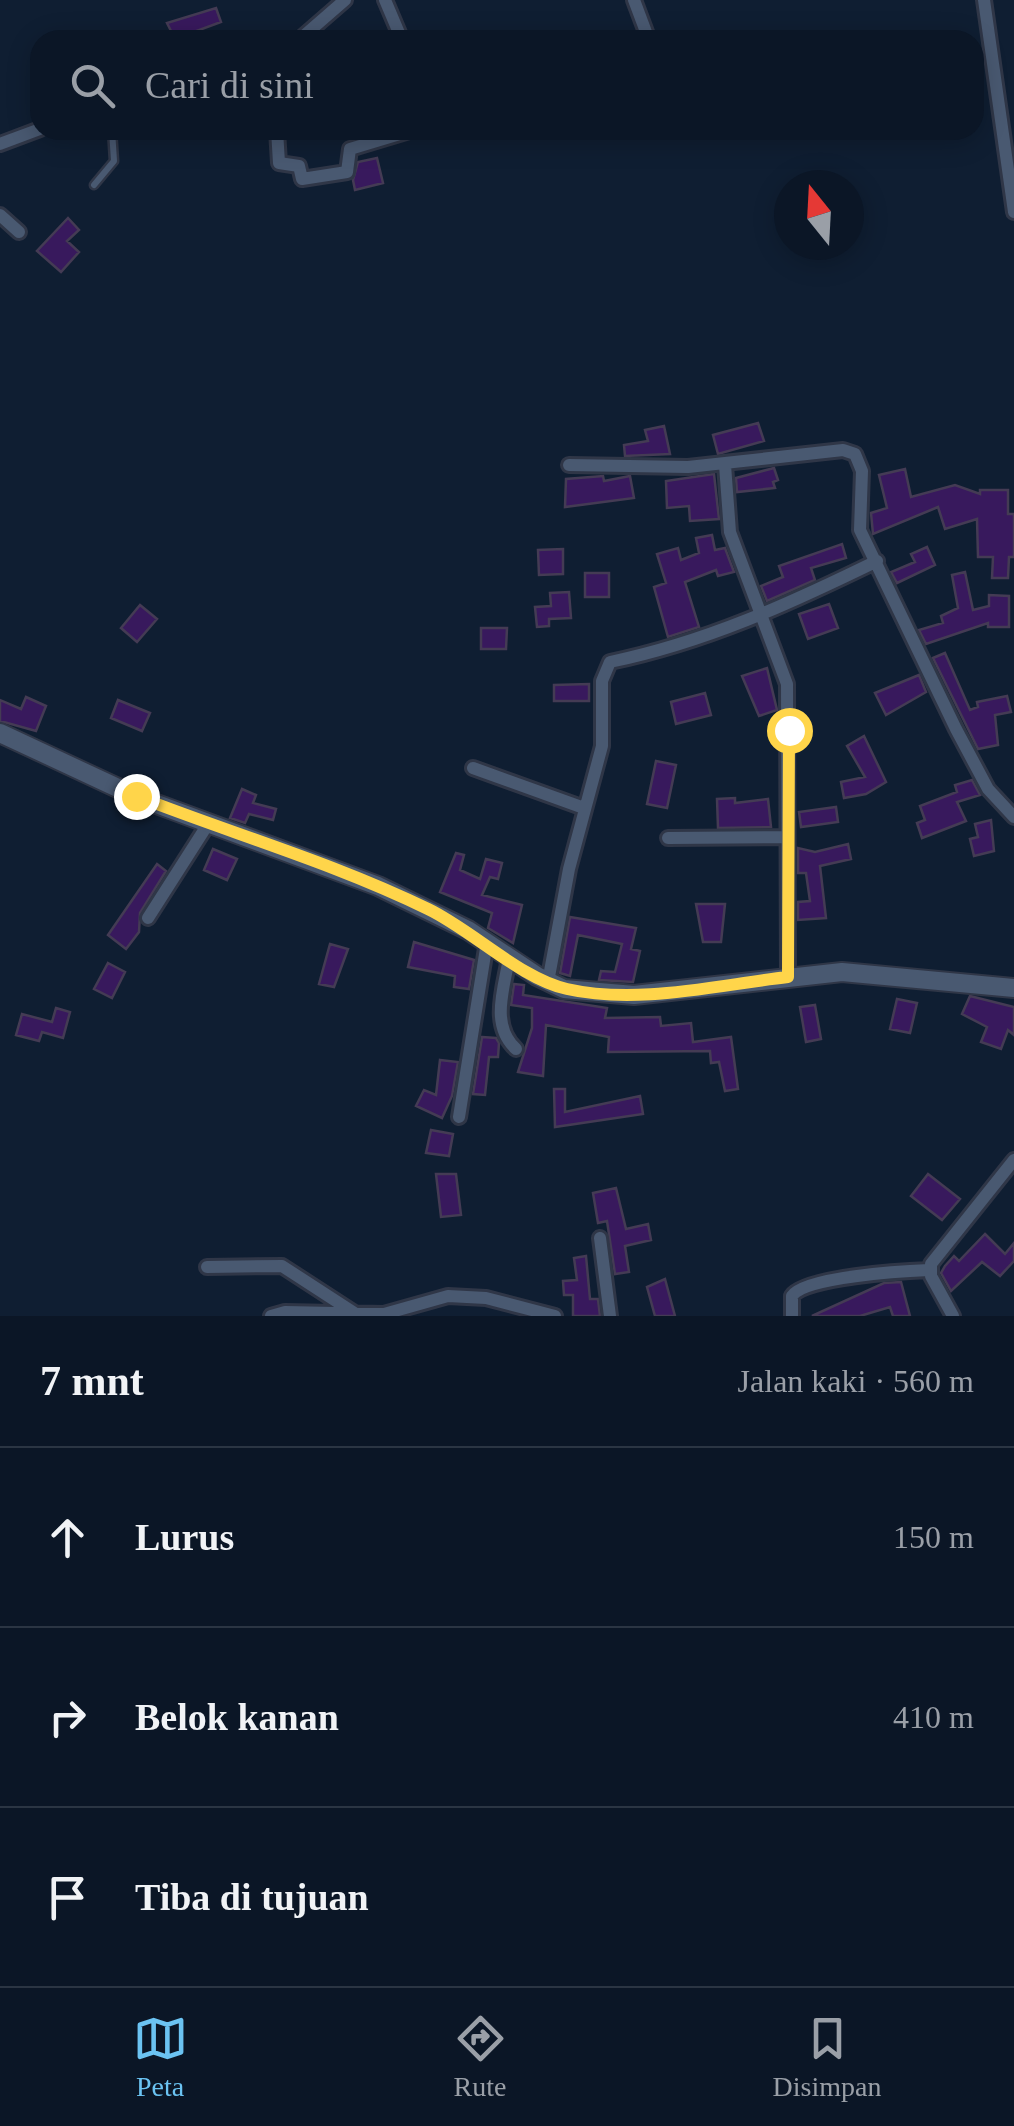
<!DOCTYPE html>
<html lang="id">
<head>
<meta charset="utf-8">
<style>
  :root { --surface:#0b1626; --page:#192332; --text:#f1f3f6; --muted:#9a9fa7; --line:#2b3543; --accent:#6bc3f2 }
  body { margin:0; font-family:Georgia,serif; background:var(--page); color:var(--text) }
  .compass { position:absolute; left:774px; top:170px; width:90px; height:90px; border-radius:50%; background:var(--surface); box-shadow:0 5px 25px #0003; rotate:342deg }
  .stop { position:absolute; width:30px; height:30px; margin:-22px; border:8px solid #ffd54a; border-radius:50%; background:#fff }
  .stop.end { background:#ffd54a; border-color:#fff; box-shadow:0 2px 10px #0008 }
  .list { margin:0; padding:0; list-style:none }
  h2 { display:flex; justify-content:space-between; align-items:center; height:130px; margin:0; padding:0 40px; font-size:42px }
  h2 small { font-size:32px; font-weight:400; color:var(--muted) }
  .list li { display:grid; grid-template-columns:65px 1fr auto; gap:30px; align-items:center; box-sizing:border-box; height:180px; padding:0 40px; border-top:2px solid var(--line) }
  .list b { display:block; font-size:38px; white-space:nowrap }
  .list em { font-size:32px; font-style:normal; color:var(--muted) }
  .icon { flex:none; width:55px; height:55px; fill:none; stroke:currentColor; stroke-width:2; stroke-linecap:round; stroke-linejoin:round }
  .map { position:relative; flex:none; width:1014px; height:1316px; overflow:hidden }
  .search { position:absolute; background:var(--surface); box-shadow:0 5px 25px #0003; left:30px; right:30px; top:30px; height:110px; display:flex; align-items:center; gap:25px; box-sizing:border-box; padding:0 35px; border-radius:30px; color:var(--muted); font-size:38px }
  .sheet { height:670px; background:var(--surface) }
  nav { display:flex; justify-content:space-around; align-items:center; box-sizing:border-box; height:140px; border-top:2px solid var(--line); background:var(--surface); font-size:28px; color:var(--muted) }
  nav a { display:grid; justify-items:center; gap:5px }
  nav .on { color:var(--accent) }
  .map>svg:first-child { display:block }
  .building { fill:#38195d; stroke:#443b54; stroke-width:2.5 }
  .lines { fill:none; stroke-linecap:round; stroke-linejoin:round }
  .lane-casing { stroke:#2f3647; stroke-width:11 }
  .street-casing { stroke:#2f3647; stroke-width:18 }
  .secondary-casing { stroke:#2f3647; stroke-width:22 }
  .lane { stroke:#495971; stroke-width:6 }
  .street { stroke:#495971; stroke-width:12 }
  .secondary { stroke:#495971; stroke-width:18 }
  .route { stroke:#ffd54a; stroke-width:12 }
</style>
</head>
<body>
<div class="map">
<svg width="1014" height="1316" viewBox="0 0 1014 1316">
  <rect width="100%" height="100%" fill="#0f1e32"/>
  <path class="building" d="M216,8L221,22L175,39L167,23Z
    M377,158L383,183L355,190L353,180L358,162Z
    M68,218L79,230L67,241L79,252L61,272L37,251Z
    M758,423L764,441L718,454L713,435Z
    M664,426L670,454L625,456L624,445L648,441L645,430Z
    M774,468L778,480L773,482L775,488L737,492L736,478Z
    M905,469L911,497L955,485L980,494V490H1008V514H1014V557H1009L1008,578H992L993,557H978L977,519L945,529L938,507L873,534L871,513L887,508L879,475Z
    M714,474L719,519L690,521L689,506L667,508L666,481Z
    M603,476L604,481L630,476L634,498L565,507L566,479Z
    M712,535L715,550L725,548L734,572L718,576L716,570L685,582L699,627L668,637L654,587L666,583L657,554L678,548L681,560L699,553L696,538Z
    M842,544L846,558L811,568L815,580L767,601L761,586L783,577L779,566Z
    M927,547L935,565L897,583L891,572L915,562L911,554Z
    M563,549V574L539,575L538,550Z
    M965,572L973,610L989,606V595L1009,596V627H988V623L926,644L919,630L943,623L941,616L958,608L952,575Z
    M585,573H609V597H585Z
    M569,592L571,618L549,619V626L537,627L535,607L551,606L550,593Z
    M829,604L838,628L808,639L799,614Z
    M140,605L157,619L137,642L121,628Z
    M481,628H507L506,649H481Z
    M945,653L970,710L978,707L977,702L1007,696L1011,712L995,715L998,745L978,749L933,658Z
    M767,668L777,710L759,716L742,676Z
    M919,675L926,692L886,715L875,693Z
    M589,684V701H554V685Z
    M705,693L711,715L676,724L671,702Z
    M26,697L46,706L36,731L0,721V700L21,709Z
    M118,700L150,713L142,731L111,718Z
    M864,736L886,782L866,794L844,798L841,782L865,777L847,746Z
    M656,761L676,765L667,808L647,804Z
    M972,780L980,795L957,802L966,821L922,838L917,823L925,820L920,806L957,792L955,785Z
    M242,789L256,795L253,803L276,809L273,820L249,814L245,823L230,818Z
    M735,798V803L768,799L771,827L718,828L717,799Z
    M836,807L838,822L801,827L799,812Z
    M991,820L994,851L974,856L970,839L978,837L975,824Z
    M848,844L851,859L820,866L826,918L798,920V902L810,901L806,873H798V848L815,852Z
    M213,849L237,859L227,880L204,870Z
    M456,853L464,855L460,870L480,879L486,859L502,863L498,879L490,877L482,895L522,905L513,943L488,928L492,913L440,892Z
    M157,864L166,871L140,913L139,932L126,949L108,935Z
    M696,904H725L721,942H703Z
    M570,917L636,928L631,949L640,951L633,982L599,980L601,971L615,972L622,944L578,935L570,976L560,973Z
    M414,942L474,960L469,989L454,987L455,976L408,967Z
    M330,944L348,949L334,987L319,984Z
    M108,963L125,972L112,998L94,989Z
    M514,984L524,985L523,995L607,1008L605,1018L660,1017L661,1026L691,1023L693,1042L731,1037L738,1089L725,1091L719,1062L711,1063L710,1051L608,1052L609,1037L546,1025L543,1076L518,1072L532,1028V1008L511,1005Z
    M970,996L1014,1007V1035L1008,1030L1001,1049L981,1042L987,1027L962,1014Z
    M897,999L917,1003L910,1033L890,1029Z
    M815,1005L821,1039L806,1042L800,1007Z
    M56,1008L70,1012L63,1038L42,1032L39,1041L16,1035L22,1014L52,1022Z
    M482,1037L496,1038L499,1043L498,1057H489L485,1095L473,1094Z
    M440,1060L458,1062L452,1096L442,1118L416,1106L424,1090L436,1095Z
    M554,1089H565V1112L640,1096L643,1114L555,1127Z
    M431,1130L453,1134L449,1156L426,1153Z
    M436,1174H456L461,1215L441,1217Z
    M928,1174L960,1199L942,1220L911,1196Z
    M616,1188L626,1229L648,1224L651,1240L625,1246L629,1272L615,1274L607,1221L598,1223L593,1193Z
    M985,1234L1005,1254L1014,1243V1261L1000,1276L982,1262L951,1291L941,1273L945,1266L954,1256L959,1261Z
    M586,1256L590,1299H598L600,1316H573V1295H564L563,1281L577,1280L574,1258Z
    M665,1279L675,1316H655L647,1287Z
    M901,1282L910,1316H893L890,1307L860,1316H812L884,1283Z"/>
  <g class="lines">
    <defs>
      <path id="lane" d="M94,185L114,161L112,130"/>
      <path id="street" d="M385,0L402,40
        M634,0L649,40
        M984,0L1014,212
        M299,40L345,0
        M277,130L279,163L299,166L302,179L347,172L350,149L413,130
        M0,144L40,129
        M0,215L19,232
        M569,465L688,467L843,450L855,454L862,471L860,530L956,729L988,789L1014,817
        M725,465L730,532L787,684L788,977
        M473,768L584,808
        M668,838L787,837
        M148,918L208,824
        M509,958C504,989 490,1025 516,1049
        M548,982L569,869L602,746V681L610,662C706,642 789,604 877,561
        M459,1117L487,942
        M600,1238L610,1316
        M207,1267L282,1266L356,1314
        M271,1316L285,1312L384,1314L448,1296L486,1298L555,1316
        M792,1316V1296C804,1277 903,1271 929,1270
        M953,1316L931,1276V1264L1014,1160"/>
      <path id="secondary" d="M0,733L135,796L378,886L468,930L537,976L564,989L634,995L842,972L1014,988"/>
    </defs>
    <use href="#lane" class="lane-casing"/>
    <use href="#street" class="street-casing"/>
    <use href="#secondary" class="secondary-casing"/>
    <use href="#lane" class="lane"/>
    <use href="#street" class="street"/>
    <use href="#secondary" class="secondary"/>
  </g>
  <g class="lines">
    <path class="route" d="M136,796C233,834 334,863 428,909C472,930 521,979 567,989C638,1005 717,985 788,977L789,730"/>
  </g>
</svg>
<svg class="compass" viewBox="-18 -18 36 36"><path d="M0-13l5 13h-10z" fill="#e53935"/><path d="M0 13l5-13h-10z" fill="#9a9fa7"/></svg>
<div class="stop" style="left:789px;top:730px"></div>
<div class="stop end" style="left:136px;top:796px"></div>
<div class="search"><svg class="icon" aria-label="search" viewBox="0 0 24 24"><circle cx="10" cy="10" r="6"/><path d="M15 15l6 6"/></svg>Cari di sini</div>
</div>
<section class="sheet">
<h2>7 mnt<small>Jalan kaki · 560 m</small></h2>
<ul class="list">
<li><svg class="icon" aria-label="ahead" viewBox="0 0 24 24"><path d="M12 20V5M6 11l6-6 6 6"/></svg><div><b>Lurus</b></div><em>150 m</em></li>
<li><svg class="icon" aria-label="right" viewBox="0 0 24 24"><path d="M7 20v-9h11M14 6l5 5-5 5"/></svg><div><b>Belok kanan</b></div><em>410 m</em></li>
<li><svg class="icon" aria-label="arrive" viewBox="0 0 24 24"><path d="M6 21V4h12l-3 4 3 4H6"/></svg><div><b>Tiba di tujuan</b></div></li>
</ul>
</section>
<nav>
<a class="on"><svg class="icon" aria-label="map" viewBox="0 0 24 24"><path d="M3 6l6-2 6 2 6-2v14l-6 2-6-2-6 2zM9 4v14M15 6v14"/></svg>Peta</a>
<a><svg class="icon" aria-label="directions" viewBox="0 0 24 24"><path d="M12 3l9 9-9 9-9-9zM9 14v-3h6M13 9l2 2-2 2"/></svg>Rute</a>
<a><svg class="icon" aria-label="saved" viewBox="0 0 24 24"><path d="M7 4h10v16l-5-4-5 4z"/></svg>Disimpan</a>
</nav>
</body>
</html>
